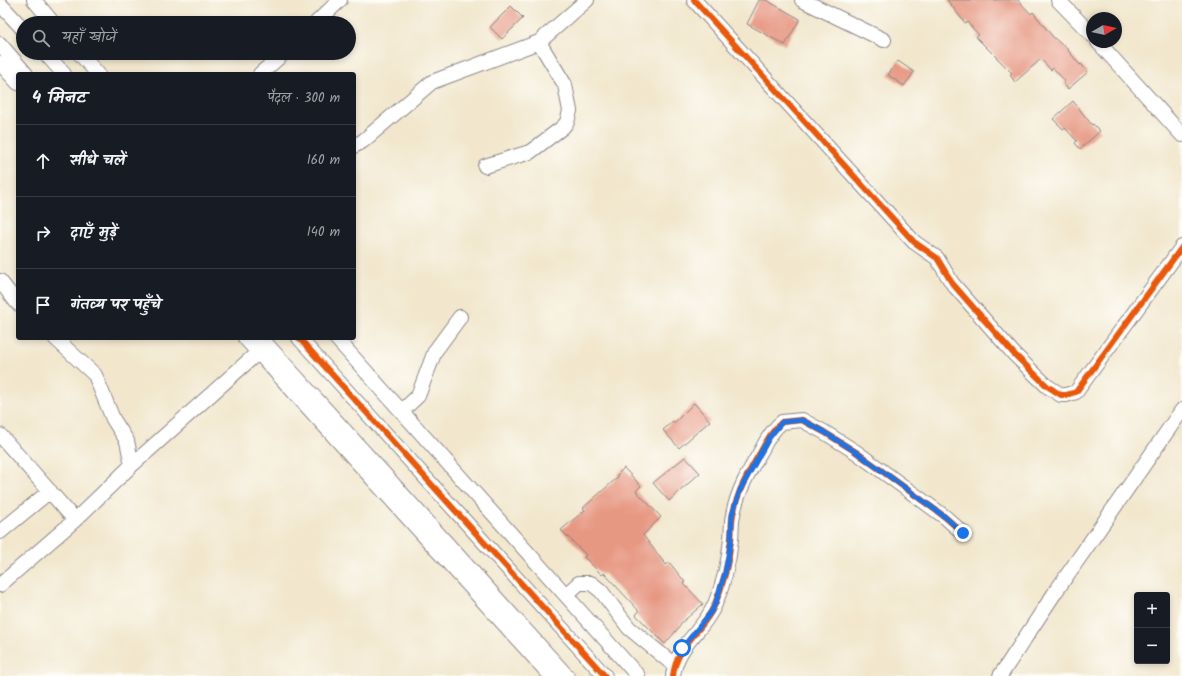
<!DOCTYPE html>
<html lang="hi">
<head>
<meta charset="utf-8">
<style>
  :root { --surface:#171b24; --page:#242831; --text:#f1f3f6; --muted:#9ea1a6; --line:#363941 }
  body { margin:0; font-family:Kalam,"Playpen Sans Deva",sans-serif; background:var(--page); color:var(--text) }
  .controls { position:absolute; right:12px; bottom:12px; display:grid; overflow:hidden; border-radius:4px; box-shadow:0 2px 6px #0003 }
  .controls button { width:36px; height:36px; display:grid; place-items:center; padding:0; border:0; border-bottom:1px solid var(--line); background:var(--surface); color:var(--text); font:20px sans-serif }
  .compass { position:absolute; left:1086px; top:12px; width:36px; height:36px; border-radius:50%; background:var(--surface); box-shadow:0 2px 6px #0003; rotate:81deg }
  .stop { position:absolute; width:12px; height:12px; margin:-9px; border:3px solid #1a73e8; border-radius:50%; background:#fff }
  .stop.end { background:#1a73e8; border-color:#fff; box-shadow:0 1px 4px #0008 }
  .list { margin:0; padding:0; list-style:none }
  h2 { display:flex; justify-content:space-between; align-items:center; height:52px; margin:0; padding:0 16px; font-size:17px }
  h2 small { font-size:13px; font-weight:400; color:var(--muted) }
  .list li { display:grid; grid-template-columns:26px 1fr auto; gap:12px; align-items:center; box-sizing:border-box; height:72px; padding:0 16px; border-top:1px solid var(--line) }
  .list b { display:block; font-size:15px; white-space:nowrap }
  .list em { font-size:13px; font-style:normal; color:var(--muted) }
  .icon { flex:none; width:22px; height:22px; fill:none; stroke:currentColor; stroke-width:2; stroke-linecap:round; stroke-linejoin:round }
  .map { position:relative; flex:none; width:1182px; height:676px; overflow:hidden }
  .search { position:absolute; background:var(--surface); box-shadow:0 2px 6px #0003; left:16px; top:16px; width:340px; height:44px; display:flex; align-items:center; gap:10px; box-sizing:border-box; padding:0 14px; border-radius:22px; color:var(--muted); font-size:15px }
  .panel { position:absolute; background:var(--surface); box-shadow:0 2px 6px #0003; left:16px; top:72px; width:340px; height:268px; border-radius:4px }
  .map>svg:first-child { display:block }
  .building { fill:#e79883 }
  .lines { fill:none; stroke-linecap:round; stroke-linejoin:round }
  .minor-casing { stroke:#8a8484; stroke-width:16 }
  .minor { stroke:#fff; stroke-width:14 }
  .cycleway-casing { stroke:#fdfcf7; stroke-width:8 }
  .cycleway { stroke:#e8590c; stroke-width:6 }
  .route { stroke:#1a73e8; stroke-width:5 }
</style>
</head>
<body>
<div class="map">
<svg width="1182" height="676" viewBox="0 0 1182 676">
  <rect width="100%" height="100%" fill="#fdfcf7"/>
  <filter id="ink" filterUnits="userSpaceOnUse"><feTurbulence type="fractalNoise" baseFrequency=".025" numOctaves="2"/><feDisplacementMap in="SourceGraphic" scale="8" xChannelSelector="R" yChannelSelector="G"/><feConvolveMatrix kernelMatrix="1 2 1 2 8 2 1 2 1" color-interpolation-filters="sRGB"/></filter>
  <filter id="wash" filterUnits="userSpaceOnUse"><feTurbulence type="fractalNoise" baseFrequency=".012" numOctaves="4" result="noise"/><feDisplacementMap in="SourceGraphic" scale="16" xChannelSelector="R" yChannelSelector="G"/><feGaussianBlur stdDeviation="0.9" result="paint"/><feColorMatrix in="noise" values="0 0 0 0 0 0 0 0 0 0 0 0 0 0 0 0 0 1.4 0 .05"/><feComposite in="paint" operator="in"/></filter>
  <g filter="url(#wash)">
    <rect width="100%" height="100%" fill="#f2e7cd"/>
    <g id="blocks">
      <path class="building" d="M759,0H766L800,19L785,45L747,24Z
        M947,0H1018L1031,14L1033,12L1052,36L1062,45L1063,44L1080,65L1081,64L1088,72L1068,89L1063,83L1065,81L1053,68L1051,70L1041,59L1015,82L1010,75L1012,73L976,37L979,35L967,22L965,23Z
        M511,6L523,18L502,39L490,27Z
        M898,61L914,72L904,86L888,75Z
        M1073,101L1092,125L1093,124L1100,131L1080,149L1075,143L1077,141L1065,128L1063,129L1053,119Z
        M694,403L710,421L679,448L663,430L673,421L674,423Z
        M685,457L700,473L669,501L653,483Z
        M624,468L641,486L636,491L661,517L643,535L666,565L669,562L685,582L683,583L703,604L680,624L681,625L665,644L636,615L639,611L604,573L602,575L584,557L586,555L561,530L585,510L583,508L618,477L617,475Z"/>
    </g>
  </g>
  <g filter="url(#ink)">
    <use href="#blocks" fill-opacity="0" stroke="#8a8484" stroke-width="1"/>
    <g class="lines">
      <defs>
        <path id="minor" d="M34,0L53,23
          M694,0L914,242L937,258L952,283L1014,354L1047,386L1061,395H1066L1076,392L1182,247
          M802,0L884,40
          M1058,0L1092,35
          M0,4L23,29
          M316,23L340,0
          M1098,42L1182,135
          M0,44L26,74
          M45,53L64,74
          M79,53L98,74
          M0,63L18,83
          M260,74L284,53
          M354,146L363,141L432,82L539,42L587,0
          M485,166L530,152L563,127L567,122L570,111L565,85L539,42
          M0,281L18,304
          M55,338L95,375L113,419L127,441L132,465
          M245,338L551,676
          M261,338L567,676
          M299,338L605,676
          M336,338L638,676
          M402,411L418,396L435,351L460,317
          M0,435L75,520
          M0,532L50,491
          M0,585L75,520L132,465L264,347
          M566,595L579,583H591L601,591L629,628L674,665
          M673,676C676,645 704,631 715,604C724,583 729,561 731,539C732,531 731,523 733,515C737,492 749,471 761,451C766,441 773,429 782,422L802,420L824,432L856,452L945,517L963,533
          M1000,676L1054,594L1182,410"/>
      </defs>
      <use href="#minor" class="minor-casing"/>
      <use href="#minor" class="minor"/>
      <defs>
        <path id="cycleway" d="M694,0L914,242L937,258L952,283L1014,354L1047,386L1061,395H1066L1076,392L1182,247
          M299,338L605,676
          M673,676C676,645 704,631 715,604C724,583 729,561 731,539C732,531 731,523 733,515C737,492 749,471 761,451C766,441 773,429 782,422L802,420L824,432L856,452L945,517L963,533"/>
      </defs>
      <use href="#cycleway" class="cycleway-casing"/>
      <use href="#cycleway" class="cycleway"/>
    </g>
  </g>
  <g class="lines" filter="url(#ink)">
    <path class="route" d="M682,648L711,612L716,602L725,573L731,541L732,515L740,490L769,438L782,422L802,420L824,432L856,452L945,517L963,533"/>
  </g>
</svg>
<div class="controls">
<button>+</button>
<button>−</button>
</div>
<svg class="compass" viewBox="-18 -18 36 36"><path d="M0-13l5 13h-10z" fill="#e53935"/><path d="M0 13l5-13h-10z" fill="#9ea1a6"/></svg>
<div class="stop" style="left:682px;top:648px"></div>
<div class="stop end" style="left:963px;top:533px"></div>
<div class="search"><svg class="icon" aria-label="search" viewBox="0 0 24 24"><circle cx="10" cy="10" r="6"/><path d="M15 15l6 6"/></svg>यहाँ खोजें</div>
<section class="panel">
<h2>4 मिनट<small>पैदल · 300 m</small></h2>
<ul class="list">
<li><svg class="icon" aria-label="ahead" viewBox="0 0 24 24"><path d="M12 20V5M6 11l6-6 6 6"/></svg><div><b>सीधे चलें</b></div><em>160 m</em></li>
<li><svg class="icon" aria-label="right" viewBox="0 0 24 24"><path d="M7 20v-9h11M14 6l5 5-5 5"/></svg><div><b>दाएँ मुड़ें</b></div><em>140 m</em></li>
<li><svg class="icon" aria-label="arrive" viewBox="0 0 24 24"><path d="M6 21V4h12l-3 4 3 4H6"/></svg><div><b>गंतव्य पर पहुँचे</b></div></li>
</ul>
</section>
</div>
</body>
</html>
